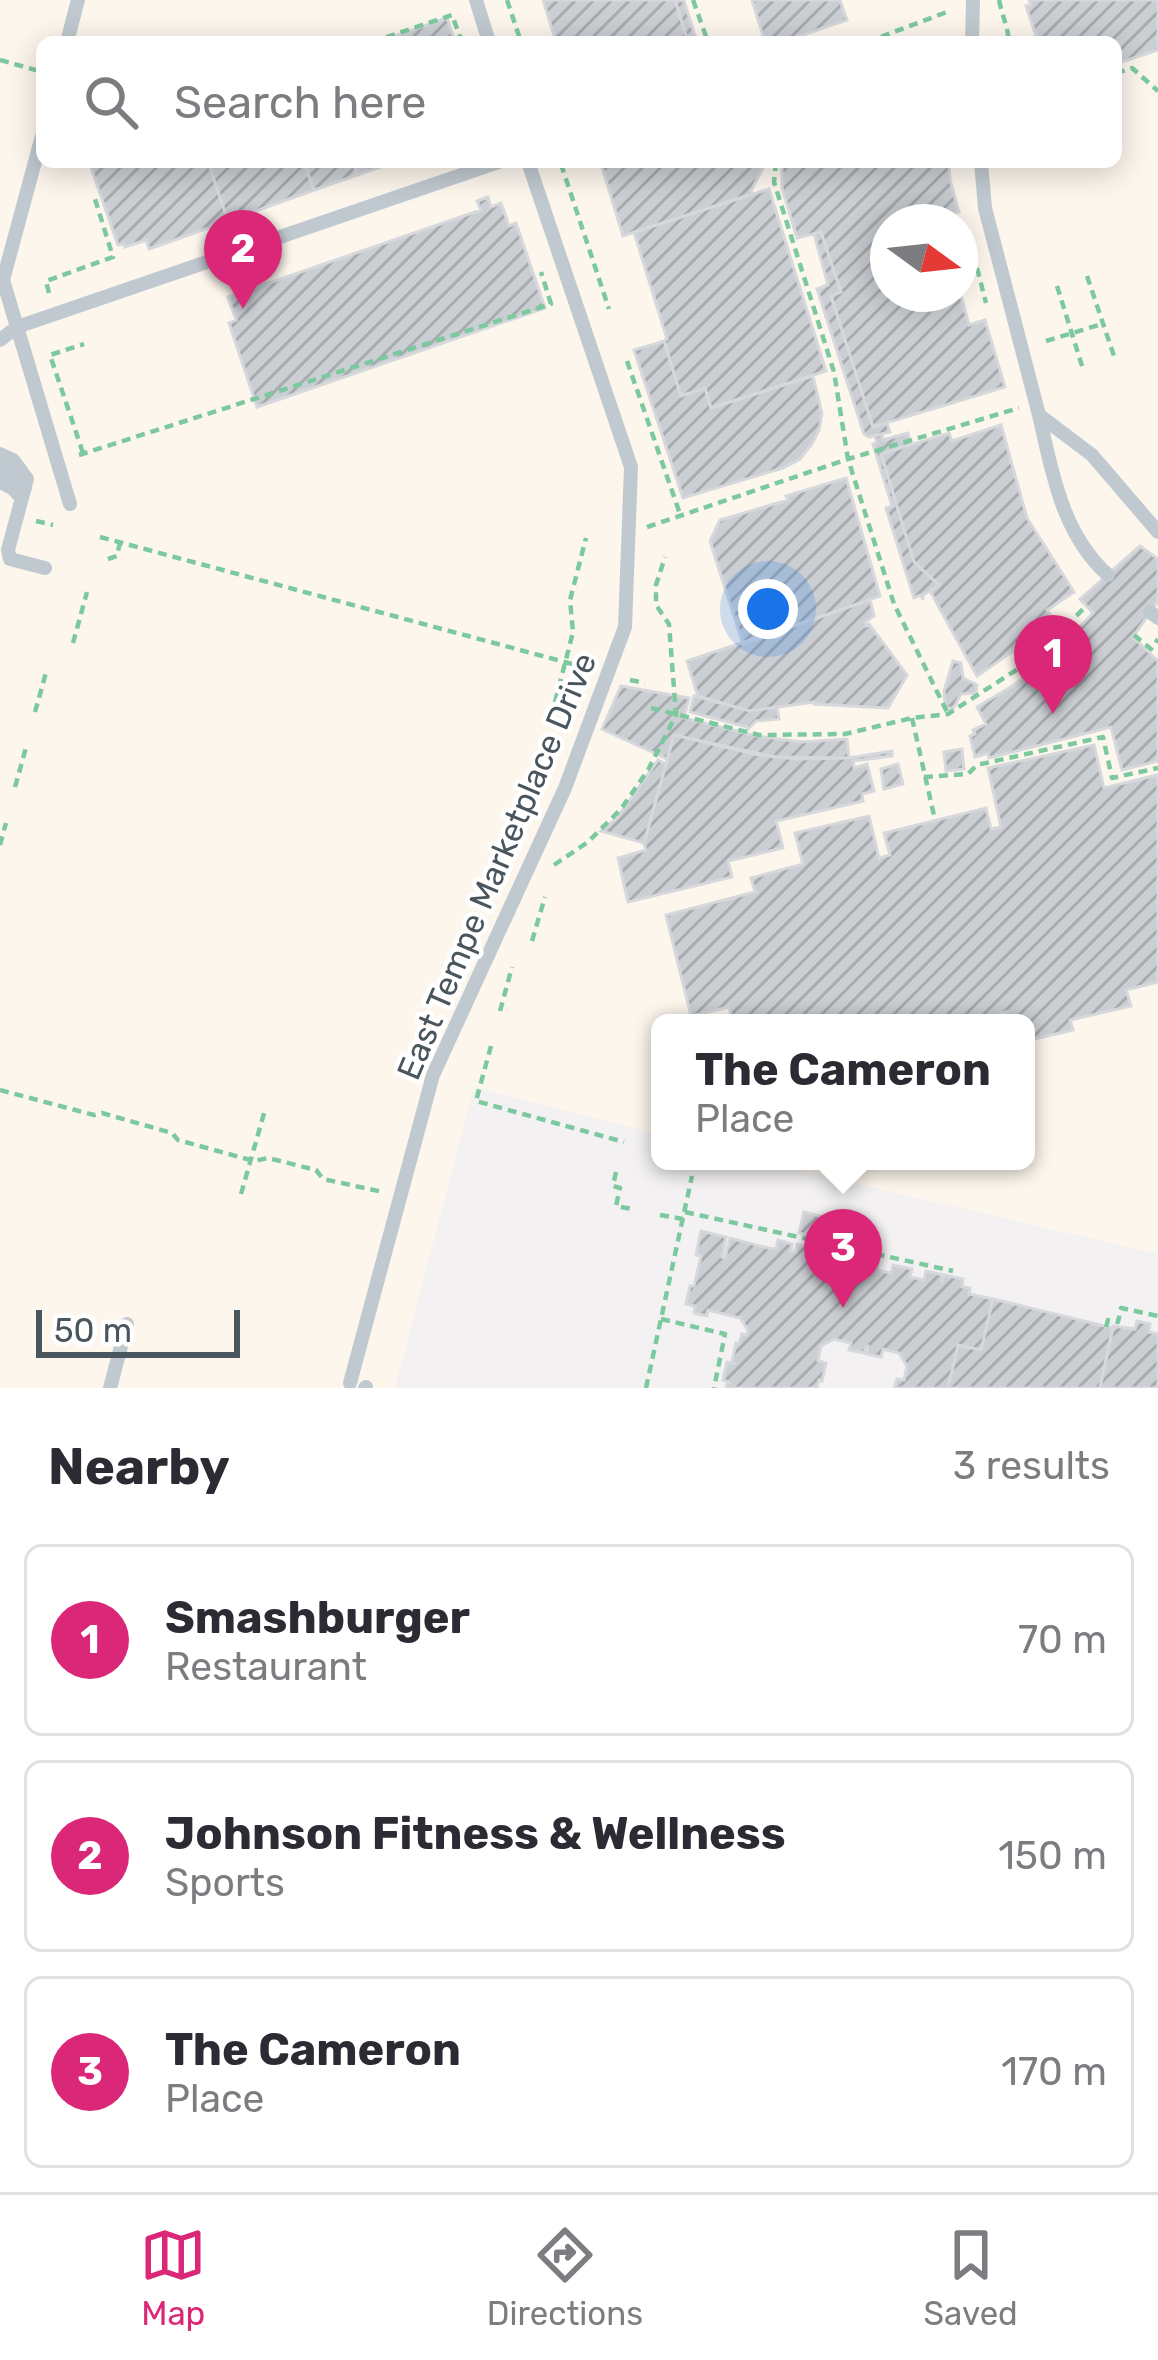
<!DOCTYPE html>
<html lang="en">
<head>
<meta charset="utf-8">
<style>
  :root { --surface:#fff; --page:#f7f7f7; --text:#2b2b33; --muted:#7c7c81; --line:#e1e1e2; --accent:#db2777 }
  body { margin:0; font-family:Rubik,sans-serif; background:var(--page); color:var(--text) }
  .compass { position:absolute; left:870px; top:204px; width:108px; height:108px; border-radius:50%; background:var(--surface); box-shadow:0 6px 30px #0003; rotate:105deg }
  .scale { position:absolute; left:36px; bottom:30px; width:204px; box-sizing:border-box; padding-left:12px; border:6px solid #4a565e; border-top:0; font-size:33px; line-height:42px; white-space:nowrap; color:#4a565e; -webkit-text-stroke:9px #fff; paint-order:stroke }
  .you { position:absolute; left:768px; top:609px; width:42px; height:42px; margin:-30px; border:9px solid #fff; border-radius:50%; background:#1a73e8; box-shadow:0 0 0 18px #1a73e833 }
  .badge { display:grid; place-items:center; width:78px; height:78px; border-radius:50%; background:var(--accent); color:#fff; font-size:39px; font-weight:700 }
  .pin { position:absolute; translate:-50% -99px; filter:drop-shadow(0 3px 6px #0008) }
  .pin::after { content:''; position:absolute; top:63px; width:42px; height:36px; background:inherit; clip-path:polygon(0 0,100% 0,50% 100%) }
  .popup { position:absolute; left:651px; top:1014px; width:384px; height:156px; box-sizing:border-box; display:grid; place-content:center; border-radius:18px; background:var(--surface); filter:drop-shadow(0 3px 9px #0005); font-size:39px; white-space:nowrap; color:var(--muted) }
  .popup b { font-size:45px; color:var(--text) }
  .popup::after { content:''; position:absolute; left:50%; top:100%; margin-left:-24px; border:24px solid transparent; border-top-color:var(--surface) }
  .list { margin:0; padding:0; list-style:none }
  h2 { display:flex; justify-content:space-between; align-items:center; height:156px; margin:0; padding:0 48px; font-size:51px }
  h2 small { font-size:39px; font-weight:400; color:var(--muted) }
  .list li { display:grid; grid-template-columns:78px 1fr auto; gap:36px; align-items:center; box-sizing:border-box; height:192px; margin:0 24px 24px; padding:0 24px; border:3px solid var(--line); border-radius:18px }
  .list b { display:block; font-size:45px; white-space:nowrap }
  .list p { margin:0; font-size:39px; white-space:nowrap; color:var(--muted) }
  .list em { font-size:39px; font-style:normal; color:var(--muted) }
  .icon { flex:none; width:66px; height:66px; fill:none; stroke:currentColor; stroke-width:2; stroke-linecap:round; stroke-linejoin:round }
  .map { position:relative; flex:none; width:1158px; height:1388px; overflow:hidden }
  .search { position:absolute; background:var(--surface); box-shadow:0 6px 30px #0003; left:36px; right:36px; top:36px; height:132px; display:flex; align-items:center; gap:30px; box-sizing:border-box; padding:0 42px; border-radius:18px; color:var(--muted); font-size:45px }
  .sheet { height:804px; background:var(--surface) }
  nav { display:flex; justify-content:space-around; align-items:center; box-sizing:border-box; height:168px; border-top:3px solid var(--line); background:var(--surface); font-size:33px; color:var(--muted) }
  nav a { display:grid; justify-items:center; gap:6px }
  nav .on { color:var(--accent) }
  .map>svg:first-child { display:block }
  .commercial { fill:#fcf6ed; fill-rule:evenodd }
  .building { fill:url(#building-hatch); stroke:#d6d8dc; stroke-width:3 }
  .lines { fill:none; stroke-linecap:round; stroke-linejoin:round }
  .path { stroke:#7dc99f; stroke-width:4.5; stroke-dasharray:9 6; stroke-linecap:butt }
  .lane { stroke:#c0c9cf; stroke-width:14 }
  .labels { text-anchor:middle; stroke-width:9; stroke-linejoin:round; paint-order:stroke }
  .street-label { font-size:33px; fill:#4a565e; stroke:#fff }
</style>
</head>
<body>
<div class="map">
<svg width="1158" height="1388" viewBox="0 0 1158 1388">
  <defs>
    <pattern id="building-hatch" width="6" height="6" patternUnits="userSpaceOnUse" patternTransform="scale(3)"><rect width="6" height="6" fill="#cbcfd3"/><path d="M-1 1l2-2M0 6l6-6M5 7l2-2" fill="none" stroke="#a7abae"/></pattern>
  </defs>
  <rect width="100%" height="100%" fill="#f3f1f1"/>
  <path class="commercial" d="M0,0H1158V1254L759,1161H1026V1023H660V1135L474,1087L395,1388H0ZM42,42H1116V162H42ZM888,222H960V294H888Z"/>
  <path class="building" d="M543,0H675L688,42H556Z
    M675,0L684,1L697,42H688Z
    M752,0H840L847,20L782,42H765Z
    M1029,0H1158V50L1116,64V42H1038L1026,6L1031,5Z
    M447,18L455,42H397L395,36Z
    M89,162H208L228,221L149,249L146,240L125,247L124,244L118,245Z
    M208,162H304L314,190L228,221Z
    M304,162H353L357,175L314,190Z
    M353,162H395L357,175Z
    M619,162H766L751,191L752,194L623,236L602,167Z
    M782,162H949L950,180L959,212L922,222H888V294L960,292L969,325L985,320L1005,387L873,427L831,296L841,292L821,232L797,238L782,188Z
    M769,189L826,371L711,408L705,388L681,396L664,341L667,339L634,232Z
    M488,197L491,207L501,203L509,226L516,223L545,308L257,407L229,323L236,320L228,297L481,210L477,201Z
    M821,232L841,292L831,296L873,427L887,423L890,432L869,437L864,434L817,289L828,285L814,234Z
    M664,341L681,396L705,388L711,408L813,376L822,414L819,430L812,444L800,459L783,468L683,498L634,350Z
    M1001,425L1027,518L1074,592L1047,610L1055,622L977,676L930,591L939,585L914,562L881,454L949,433L952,441Z
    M908,433L911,444L881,454L914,562L939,585L923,595V600L921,595L914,598L886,508L892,506L873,444L877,443L875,436L882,434L883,440Z
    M846,478L880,596L743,644L710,541L720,520L788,500L786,496Z
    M1140,546L1158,559V601L1133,637L1158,661V761L1122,770L1111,727L989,758L988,753L975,757L970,736L975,734L973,730L986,724L977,707L1014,685L1055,653L1093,613L1080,599Z
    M870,600L874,616L865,622L866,626L869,624L907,675L888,708L814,704V702L750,711L698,696L687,661Z
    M953,661L961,663L963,678L977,685L976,693L961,694L953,709L945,707L944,691Z
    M621,686L689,698L684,718L757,736L802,742L847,739L849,758L775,757L674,735L667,759L602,729Z
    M694,696L750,711L777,707L779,719L756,721L748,729L747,727L690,712Z
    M674,735L754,754L796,759L849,758L892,751V756L853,761L854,768L867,764L874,791L862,794L863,801L776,821L783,848L728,861L732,877L628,902L618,858L646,850L644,844Z
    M1094,745L1104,788L1157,775L1158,780V982L1126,990L1131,1006L1070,1020L1073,1030L1026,1041V1023H1008L1006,1012L968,1023H733L729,1007L691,1016L666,915L755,892L751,878L803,864L795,833L869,816L879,858L890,855L884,833L986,808L991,829L1001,827L988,768Z
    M962,749L964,769L946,771L944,752Z
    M658,760L666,764L644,843L601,831L617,818Z
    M898,764L903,784L884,789L881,769Z
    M804,1212L844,1222L839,1243L799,1233Z
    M701,1231L726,1237L722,1257L725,1258L730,1238L768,1248L776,1249L778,1240L792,1244L791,1251L795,1252L797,1244L812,1248L810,1255L826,1259L827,1251L846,1255L844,1262L858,1266L860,1258L878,1262L877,1270L891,1273L893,1265L912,1269L910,1277L924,1280L926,1271L943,1275L942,1283L944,1275L963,1279L962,1287L970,1288L969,1294L993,1299L981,1350L958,1345L948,1388H894L897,1379L904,1380L907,1366L899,1353L883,1349L881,1357L867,1354L868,1346H866L864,1353L849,1350L851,1343L834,1339L821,1346L818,1361L826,1363L822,1381L819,1380L817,1388H726L727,1383H731L723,1380L727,1362L735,1364L732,1362L736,1343L739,1344L742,1334L747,1335L748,1330L740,1318L708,1310L707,1316L694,1313L695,1306L686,1304L690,1286H694L701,1256L696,1255Z
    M993,1299L1113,1328L1100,1388H948L958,1345L981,1350Z
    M1137,1321L1150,1324L1149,1332L1158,1334V1388H1100L1113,1326L1135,1329Z"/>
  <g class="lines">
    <path class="path" d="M507,0L521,42
      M693,0L708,42
      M999,0C1002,15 1008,27 1009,42
      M943,38L944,42
      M372,42L452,15L462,42
      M867,42L947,12
      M0,60L39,71
      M1116,73L1132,68L1158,91
      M776,162L774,182L834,372L848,459L894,604L948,714
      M561,164L609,309
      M977,268L986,303
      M1087,276L1115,359
      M1057,286L1083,369
      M49,293L46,281L113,257L95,199
      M1046,341L1102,324
      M627,361L680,514
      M83,453L50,355L84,344
      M79,455L551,304L541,272
      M36,521L53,525
      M647,527L848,459L1019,408
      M100,537L587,668
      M108,559L117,556L120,542
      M1134,635L1151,649L1158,639
      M73,643L87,592
      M630,680L645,683
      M555,702L573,632L570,600L586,538
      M651,708L759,735L845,734L912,718L948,714L1035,658L1086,606
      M35,712L47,669
      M912,718L935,820
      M924,777L968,774L977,765L1103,737L1112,778L1158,768
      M15,787L27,744
      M0,845L6,823
      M554,865L588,842L621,809L648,770L676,715L669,624L656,605V585L665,557
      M532,941L545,897
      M500,1011L512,967
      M491,1046L476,1101L624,1142
      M0,1090L94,1115L102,1113L172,1133L178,1140L254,1161L268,1158L316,1170L323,1179L383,1192
      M616,1172L613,1186L620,1188L616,1206L632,1209
      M241,1194L265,1110
      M685,1212L953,1271
      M660,1215L683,1219
      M661,1319L725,1334L714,1388
      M1106,1327L1108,1320L1118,1322L1121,1308L1158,1316
      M646,1388L692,1176"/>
    <path class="lane" d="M476,0L489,42
      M67,42L78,0
      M972,42L973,0
      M42,136L3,280L70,504
      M981,162L985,208L1039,415L1092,455L1158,532
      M0,340L17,327L499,162
      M1039,415C1052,472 1062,534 1108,575
      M0,454L13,460L27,479L8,550L10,559L45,568
      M0,469L10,472L25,488
      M0,482L12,488L22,498
      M1150,612L1158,618
      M350,1383L433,1075L565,788L625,627L631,467L528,162
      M110,1388L127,1324
      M365,1388L366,1387"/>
  </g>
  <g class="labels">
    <g class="street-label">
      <text transform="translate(496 866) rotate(-67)" y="12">East Tempe Marketplace Drive</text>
    </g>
  </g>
</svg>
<svg class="compass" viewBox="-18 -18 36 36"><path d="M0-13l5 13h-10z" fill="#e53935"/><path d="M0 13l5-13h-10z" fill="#7c7c81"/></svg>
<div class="scale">50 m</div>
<div class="you"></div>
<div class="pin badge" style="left:1053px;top:714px">1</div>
<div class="pin badge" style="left:243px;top:309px">2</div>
<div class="pin badge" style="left:843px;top:1308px">3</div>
<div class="popup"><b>The Cameron</b>Place</div>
<div class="search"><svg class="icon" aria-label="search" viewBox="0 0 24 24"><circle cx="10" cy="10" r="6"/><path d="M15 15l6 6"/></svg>Search here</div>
</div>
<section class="sheet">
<h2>Nearby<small>3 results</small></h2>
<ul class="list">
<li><span class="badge">1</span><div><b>Smashburger</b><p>Restaurant</p></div><em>70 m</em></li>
<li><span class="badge">2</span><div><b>Johnson Fitness &amp; Wellness</b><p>Sports</p></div><em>150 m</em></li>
<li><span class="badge">3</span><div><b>The Cameron</b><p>Place</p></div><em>170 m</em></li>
</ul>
</section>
<nav>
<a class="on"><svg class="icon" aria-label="map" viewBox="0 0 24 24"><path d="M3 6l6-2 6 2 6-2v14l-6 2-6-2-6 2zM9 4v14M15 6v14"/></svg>Map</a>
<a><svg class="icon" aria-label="directions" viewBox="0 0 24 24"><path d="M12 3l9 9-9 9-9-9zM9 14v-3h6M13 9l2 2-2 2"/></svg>Directions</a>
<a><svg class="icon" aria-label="saved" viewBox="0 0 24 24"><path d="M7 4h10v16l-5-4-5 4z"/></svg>Saved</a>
</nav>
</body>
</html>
